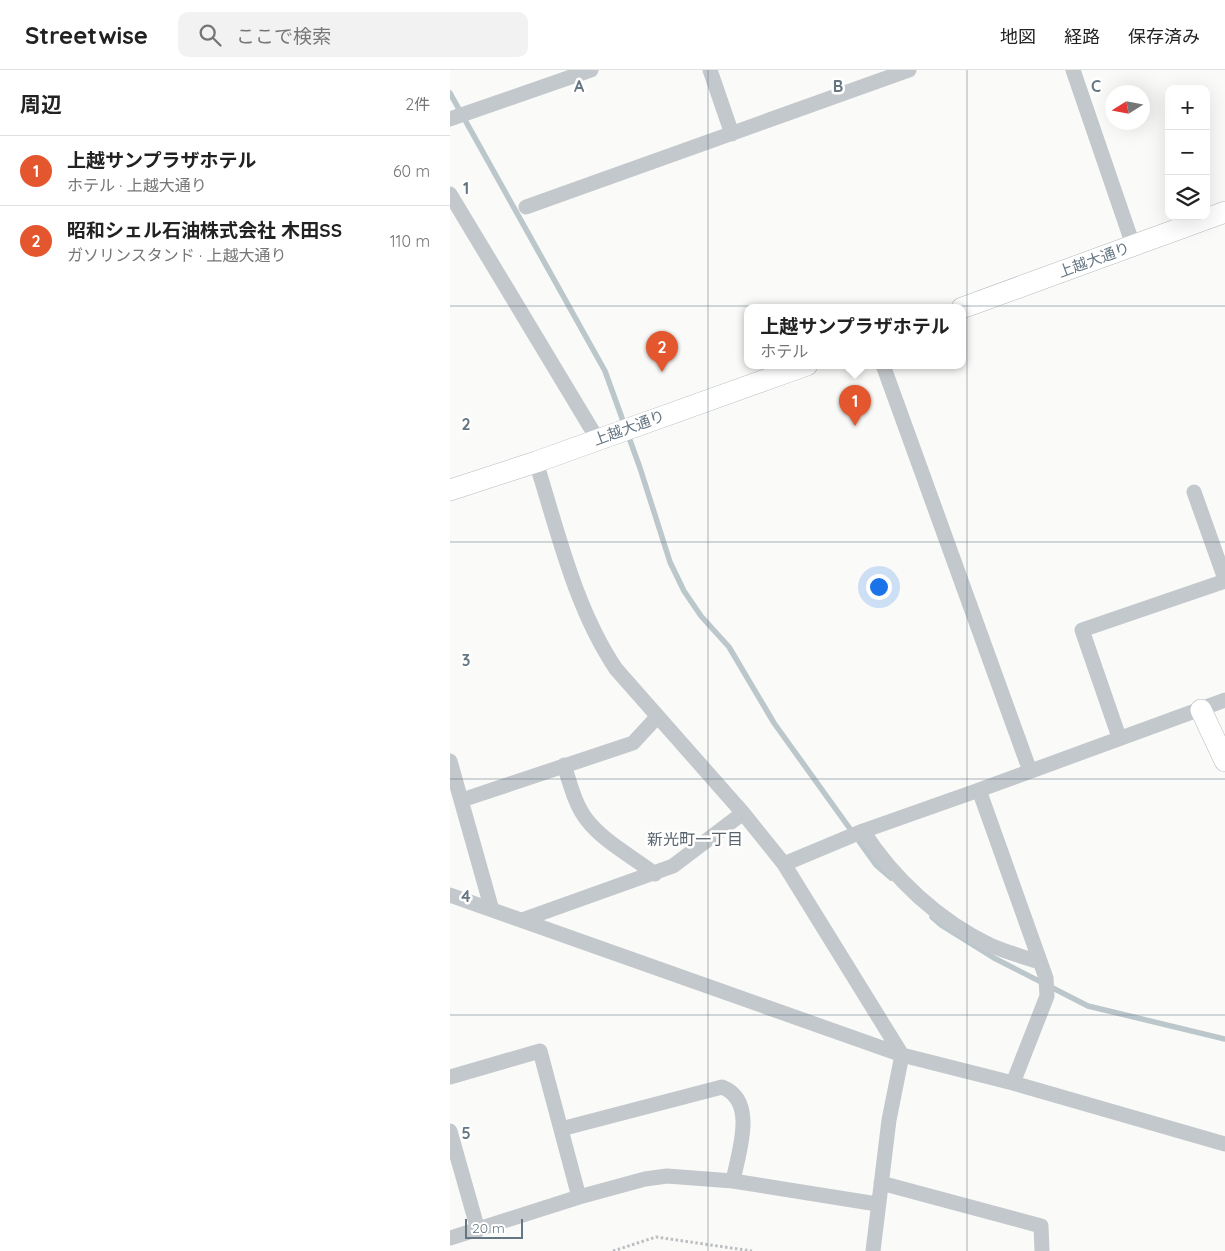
<!DOCTYPE html>
<html lang="ja">
<head>
<meta charset="utf-8">
<style>
  :root { --surface:#fff; --page:#f2f2f2; --text:#222; --muted:#767676; --line:#e0e0e0; --accent:#e4572e }
  body { margin:0; font-family:Quicksand,"Noto Sans JP",sans-serif; background:var(--page); color:var(--text) }
  .controls { position:absolute; right:15px; top:15px; display:grid; overflow:hidden; border-radius:10px; box-shadow:0 5px 20px #0002 }
  .controls button { width:45px; height:45px; display:grid; place-items:center; padding:0; border:0; border-bottom:1px solid var(--line); background:var(--surface); color:var(--text); font:25px sans-serif }
  .compass { position:absolute; left:655px; top:15px; width:45px; height:45px; border-radius:50%; background:var(--surface); box-shadow:0 5px 20px #0002; rotate:259deg }
  .scale { position:absolute; left:15px; bottom:12px; width:58px; box-sizing:border-box; padding-left:5px; border:2px solid #657683; border-top:0; font-size:14px; line-height:18px; white-space:nowrap; color:#657683; -webkit-text-stroke:4px #fff; paint-order:stroke }
  .you { position:absolute; left:428px; top:516px; width:18px; height:18px; margin:-12px; border:4px solid #fff; border-radius:50%; background:#1a73e8; box-shadow:0 0 0 8px #1a73e833 }
  .badge { display:grid; place-items:center; width:32px; height:32px; border-radius:50%; background:var(--accent); color:#fff; font-size:16px; font-weight:700 }
  .pin { position:absolute; translate:-50% -41px; filter:drop-shadow(0 1px 2px #0008) }
  .pin::after { content:''; position:absolute; top:26px; width:18px; height:15px; background:inherit; clip-path:polygon(0 0,100% 0,50% 100%) }
  .popup { position:absolute; left:294px; top:234px; width:222px; height:65px; box-sizing:border-box; display:grid; place-content:center; border-radius:10px; background:var(--surface); filter:drop-shadow(0 1px 4px #0005); font-size:16px; white-space:nowrap; color:var(--muted) }
  .popup b { font-size:19px; color:var(--text) }
  .popup::after { content:''; position:absolute; left:50%; top:100%; margin-left:-10px; border:10px solid transparent; border-top-color:var(--surface) }
  .list { margin:0; padding:0; list-style:none }
  h2 { display:flex; justify-content:space-between; align-items:center; height:65px; margin:0; padding:0 20px; font-size:21px }
  h2 small { font-size:16px; font-weight:400; color:var(--muted) }
  .list li { display:grid; grid-template-columns:32px 1fr auto; gap:15px; align-items:center; box-sizing:border-box; height:70px; padding:0 20px; border-top:1px solid var(--line) }
  .list b { display:block; font-size:19px; white-space:nowrap }
  .list p { margin:0; font-size:16px; white-space:nowrap; color:var(--muted) }
  .list em { font-size:16px; font-style:normal; color:var(--muted) }
  .icon { flex:none; width:28px; height:28px; fill:none; stroke:currentColor; stroke-width:2; stroke-linecap:round; stroke-linejoin:round }
  .map { position:relative; flex:none; width:775px; height:1181px; overflow:hidden }
  header { display:flex; align-items:center; gap:30px; box-sizing:border-box; height:70px; padding:0 25px; background:var(--surface); border-bottom:1px solid var(--line) }
  header strong { font-size:24px }
  nav { display:flex; gap:28px; margin-inline-start:auto; font-size:18px }
  .search { width:350px; height:45px; background:var(--page); display:flex; align-items:center; gap:12px; box-sizing:border-box; padding:0 18px; border-radius:10px; color:var(--muted); font-size:19px }
  main { display:flex }
  aside { flex:1; background:var(--surface) }
  .map>svg:first-child { display:block }
  .lines { fill:none; stroke-linecap:round; stroke-linejoin:round }
  .stream { stroke:#bbc7cb; stroke-width:5.5 }
  .secondary-casing { stroke:#b3babf; stroke-width:22 }
  .path { stroke:#bbbfc2; stroke-width:3; stroke-dasharray:2.5 2.5; stroke-linecap:butt }
  .street { stroke:#c3c8cc; stroke-width:15 }
  .secondary { stroke:#fff; stroke-width:21 }
  .grid { fill:none; stroke:#657683; stroke-width:1; stroke-opacity:0.55 }
  .labels { text-anchor:middle; stroke-width:5; stroke-linejoin:round; paint-order:stroke }
  .street-label { font-size:15px; fill:#657683; stroke:#fff }
  .neighbourhood-label { font-size:16px; fill:#57646e; stroke:#fff }
  .grid-label { font-size:16px; text-anchor:middle; font-weight:bold; fill:#657683; stroke:#fff; stroke-width:5; stroke-linejoin:round; paint-order:stroke }
</style>
</head>
<body>
<header>
<strong>Streetwise</strong>
<div class="search"><svg class="icon" aria-label="search" viewBox="0 0 24 24"><circle cx="10" cy="10" r="6"/><path d="M15 15l6 6"/></svg>ここで検索</div>
<nav><a>地図</a><a>経路</a><a>保存済み</a></nav>
</header>
<main>
<aside>
<h2>周辺<small>2件</small></h2>
<ul class="list">
<li><span class="badge">1</span><div><b>上越サンプラザホテル</b><p>ホテル · 上越大通り</p></div><em>60 m</em></li>
<li><span class="badge">2</span><div><b>昭和シェル石油株式会社 木田SS</b><p>ガソリンスタンド · 上越大通り</p></div><em>110 m</em></li>
</ul>
</aside>
<div class="map">
<svg width="775" height="1181" viewBox="0 0 775 1181">
  <rect width="100%" height="100%" fill="#fafaf8"/>
  <g class="lines">
    <path class="stream" d="M0,23L155,301L190,398L220,492L234,521L251,546L279,577L324,653L426,795L441,808
      M482,847L491,855L544,888L638,936L775,969"/>
    <defs>
      <path id="secondary" d="M512,238L775,142
        M0,420L86,392L357,295
        M751,640L775,691"/>
    </defs>
    <use href="#secondary" class="secondary-casing"/>
    <path class="path" d="M163,1181L206,1167L302,1181"/>
    <path class="street" d="M260,0L282,64
      M623,0L683,175
      M0,49L141,0
      M0,124L148,370
      M76,137L459,0
      M433,295L580,701
      M86,392C108,462 125,538 166,599L293,743L334,794L452,985L439,1050L423,1181
      M744,422L775,509
      M669,667L632,560L775,511
      M0,691L42,840
      M114,695C120,713 125,735 137,750C154,772 183,787 205,804
      M12,730L183,673L207,647
      M413,761C443,808 489,851 540,875C556,882 573,887 590,892
      M334,794L413,761L529,720
      M0,825L452,985L563,1013L775,1074
      M72,850L223,796L293,743
      M0,1007L90,981L129,1127
      M563,1013L597,926L596,908L529,720L775,630
      M111,1059L272,1017C308,1031 288,1083 283,1111
      M0,1061L28,1160
      M431,1113L591,1156L592,1181
      M0,1168L129,1127L195,1109L217,1106L283,1111L427,1134"/>
    <use href="#secondary" class="secondary"/>
  </g>
  <path class="grid" d="M258,0V1181M517,0V1181M0,236H775M0,472H775M0,709H775M0,945H775"/>
  <g class="labels">
    <g class="street-label">
      <text transform="translate(644 190) rotate(-20)" y="5">上越大通り</text>
      <text transform="translate(179 358) rotate(-20)" y="5">上越大通り</text>
    </g>
    <g class="neighbourhood-label">
      <text x="245" y="775">新光町一丁目</text>
    </g>
  </g>
  <g class="grid-label">
    <text x="129" y="22">A</text>
    <text x="388" y="22">B</text>
    <text x="646" y="22">C</text>
    <text x="16" y="124">1</text>
    <text x="16" y="360">2</text>
    <text x="16" y="596">3</text>
    <text x="16" y="832">4</text>
    <text x="16" y="1069">5</text>
  </g>
</svg>
<div class="controls">
<button>+</button>
<button>−</button>
<button><svg class="icon" aria-label="layers" viewBox="0 0 24 24"><path d="M12 4l9 5-9 5-9-5zM3 14l9 5 9-5"/></svg></button>
</div>
<svg class="compass" viewBox="-18 -18 36 36"><path d="M0-13l5 13h-10z" fill="#e53935"/><path d="M0 13l5-13h-10z" fill="#767676"/></svg>
<div class="scale">20 m</div>
<div class="you"></div>
<div class="pin badge" style="left:405px;top:356px">1</div>
<div class="popup"><b>上越サンプラザホテル</b>ホテル</div>
<div class="pin badge" style="left:212px;top:302px">2</div>
</div>
</main>
</body>
</html>
